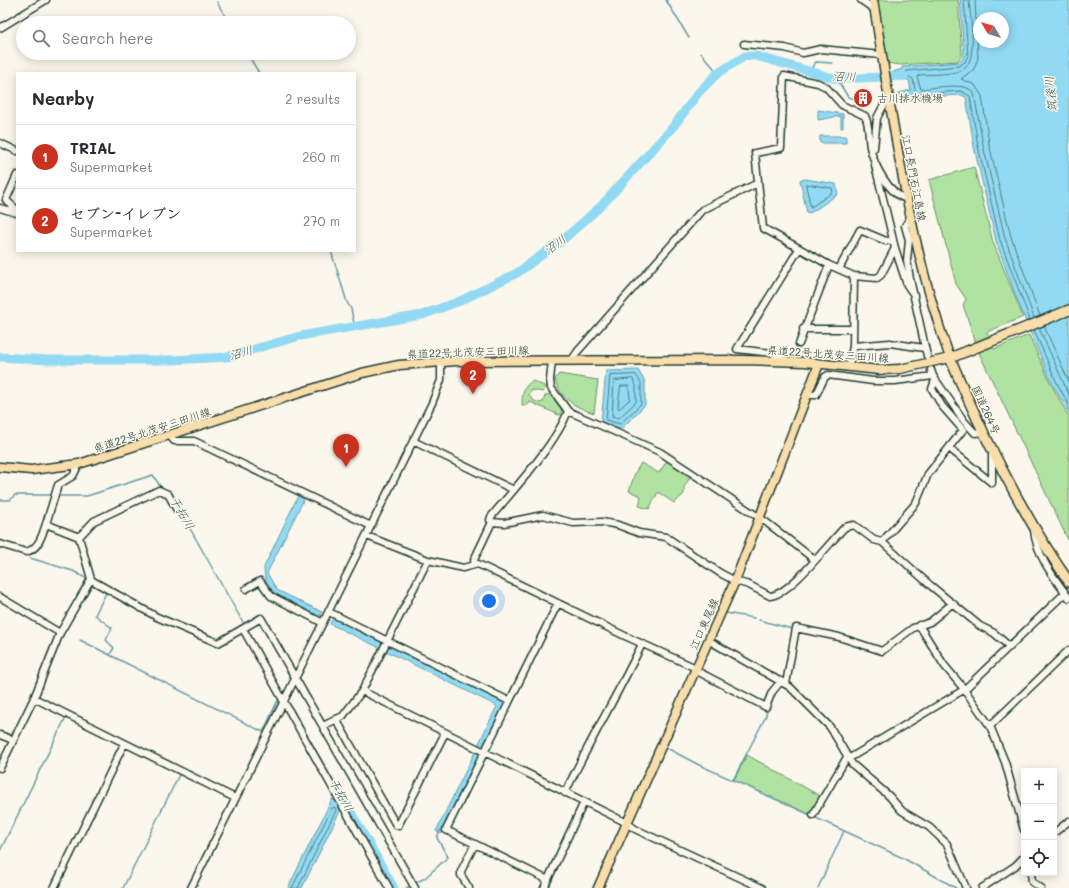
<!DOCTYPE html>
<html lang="en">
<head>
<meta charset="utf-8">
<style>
  :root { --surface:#fff; --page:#f7f7f7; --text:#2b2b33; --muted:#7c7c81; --line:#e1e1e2; --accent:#c8321e }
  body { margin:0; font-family:Mali,"Klee One",sans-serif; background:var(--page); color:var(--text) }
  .controls { position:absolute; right:12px; bottom:12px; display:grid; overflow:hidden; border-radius:0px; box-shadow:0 2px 10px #0003 }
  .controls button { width:36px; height:36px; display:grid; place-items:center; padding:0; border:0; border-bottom:1px solid var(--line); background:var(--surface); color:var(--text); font:20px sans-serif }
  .compass { position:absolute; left:973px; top:12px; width:36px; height:36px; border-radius:50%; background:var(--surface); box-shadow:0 2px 10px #0003; rotate:308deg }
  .you { position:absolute; left:489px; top:601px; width:14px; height:14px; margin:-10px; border:3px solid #fff; border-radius:50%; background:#1a73e8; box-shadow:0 0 0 6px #1a73e833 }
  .badge { display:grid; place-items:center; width:26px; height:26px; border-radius:50%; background:var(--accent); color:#fff; font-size:13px; font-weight:700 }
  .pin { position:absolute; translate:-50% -33px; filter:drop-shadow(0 1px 2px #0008) }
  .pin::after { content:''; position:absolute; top:21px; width:14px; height:12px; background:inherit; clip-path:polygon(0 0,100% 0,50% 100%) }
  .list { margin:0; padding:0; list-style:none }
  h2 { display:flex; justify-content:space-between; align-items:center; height:52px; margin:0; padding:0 16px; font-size:17px }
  h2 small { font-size:13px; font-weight:400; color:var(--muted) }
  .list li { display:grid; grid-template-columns:26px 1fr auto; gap:12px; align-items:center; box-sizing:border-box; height:64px; padding:0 16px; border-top:1px solid var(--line) }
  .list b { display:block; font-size:15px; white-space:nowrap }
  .list p { margin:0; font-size:13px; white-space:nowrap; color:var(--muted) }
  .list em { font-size:13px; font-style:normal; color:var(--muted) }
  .icon { flex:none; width:22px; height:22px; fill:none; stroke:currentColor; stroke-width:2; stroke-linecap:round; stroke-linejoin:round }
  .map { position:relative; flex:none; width:1069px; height:888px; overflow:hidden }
  .search { position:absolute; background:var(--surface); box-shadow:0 2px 10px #0003; left:16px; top:16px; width:340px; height:44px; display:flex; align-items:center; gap:10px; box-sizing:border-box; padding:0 14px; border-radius:22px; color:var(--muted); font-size:15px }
  .panel { position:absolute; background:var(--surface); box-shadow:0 2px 10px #0003; left:16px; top:72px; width:340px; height:180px; border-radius:0px }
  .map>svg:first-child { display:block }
  .green { fill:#b0e2a2; stroke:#68906b }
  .water { fill:#92daf3; stroke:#649ba7; fill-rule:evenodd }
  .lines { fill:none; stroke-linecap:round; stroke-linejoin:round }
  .shore { stroke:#4d7c80; stroke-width:1 }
  .stream { stroke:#649ba7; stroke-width:1.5 }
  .river { stroke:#92daf3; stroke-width:9 }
  .minor-casing { stroke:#1f3d34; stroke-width:9 }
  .major-casing { stroke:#1f3d34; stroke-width:11 }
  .highway-casing { stroke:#1f3d34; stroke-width:12 }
  .minor { stroke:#fbf7ec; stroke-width:6 }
  .major { stroke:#f9ddab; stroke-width:8 }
  .highway { stroke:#f9ddab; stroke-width:9 }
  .labels { text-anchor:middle; stroke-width:3; stroke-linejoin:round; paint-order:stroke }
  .poi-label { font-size:11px; fill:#1f3d34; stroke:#fbf7ec; text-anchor:start }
  .street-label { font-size:11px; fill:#1f3d34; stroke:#fbf7ec }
  .water-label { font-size:12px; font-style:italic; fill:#365c5a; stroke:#fbf7ec }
</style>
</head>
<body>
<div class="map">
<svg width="1069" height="888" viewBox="0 0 1069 888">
  <rect width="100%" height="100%" fill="#fbf7ec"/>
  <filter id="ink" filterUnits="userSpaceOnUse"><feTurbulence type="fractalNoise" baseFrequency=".025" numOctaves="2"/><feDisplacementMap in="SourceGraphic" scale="8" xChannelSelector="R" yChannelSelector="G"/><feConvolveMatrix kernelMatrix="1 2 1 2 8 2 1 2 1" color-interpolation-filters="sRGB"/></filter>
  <g filter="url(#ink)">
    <path class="green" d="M877,0H958L962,55L958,61L900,65L886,63Z
      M974,167L993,242L1023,317L987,332L994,349L1029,335L1052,386L1069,417V542L980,355L963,305L966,299L956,284L929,180Z
      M559,374L598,380L594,413C575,407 561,400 555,379Z
      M533,381L546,387L543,392L532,390L529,395L533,400L539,403L543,402L545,396L549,394L561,408L562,414L559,415L530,402L528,405H522C522,395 523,385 533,381Z
      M668,459L691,476L684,487V494L674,503L658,492L649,509L639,506L641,496L629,491L635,473L641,463L659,473Z
      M747,755L820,796L810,815L734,780Z"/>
    <path class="water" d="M960,0H1069V413L1053,385L1031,334L1015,294L996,241L974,147L966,97L961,95L913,98L912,95H899V93L911,90L909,80L894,79L893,72L902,69V67L959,62L962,60L964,55ZM979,18H1003V42H979Z
      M818,110L843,114V128H841V116L818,120Z
      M820,136H846V143H820Z
      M805,179L836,184L838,194L812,212L807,213L800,180Z
      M638,370L645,382V405L621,429L601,422L606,371Z
      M298,496L304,499L267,573L277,590L322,612L319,617C295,606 263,598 264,567Z
      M333,618L383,643L380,648L330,624Z
      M389,646L506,703L484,748L478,745L497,706L386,651Z
      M475,752L480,755L441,834L436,831Z
      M332,799L337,801L341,809L302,888H288Z"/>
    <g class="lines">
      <path class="shore" d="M964,0L968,55L965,62L959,66L907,71L904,74L913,79L916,94L961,91L970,96L978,146L1000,240L1030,320
        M969,0C970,16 979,63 962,70C952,75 931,74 919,75L917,77L921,89C935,88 966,81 974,93L983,145L1005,238L1034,318
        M975,0L978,58L974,69L961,79L975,85L982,96L989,144L1011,237L1040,316
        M806,184L832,188L833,192L811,207Z
        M1044,326L1069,382
        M1039,328L1069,395
        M1034,330L1057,383L1069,405
        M636,375L641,383V404L620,424L606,420L610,376Z
        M633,379L636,385V402L619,418L612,416L614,381Z
        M621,386H629L630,399L619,409L618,407Z
        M292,888L332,808L335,807L336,810L298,888"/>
      <path class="stream" d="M666,0L689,38
        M217,2L229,23
        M247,53L259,73
        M701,53L718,73
        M809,71L816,62L833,63
        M837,79L848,97L855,99
        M331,251L347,302L351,309L355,327
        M56,496H87L153,475L160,486L169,492
        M0,500H10L15,495H52
        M179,509L245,626
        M21,553L25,555
        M30,558L73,571L87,579
        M98,587L106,593L95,615L112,628L106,640L114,648L110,654
        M726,613L754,618
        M759,620L792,629L789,653
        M247,629L283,693
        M80,640L263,732L278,700
        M289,703L344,800
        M665,747L699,765L811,815
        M654,752L655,749
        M649,763L653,756
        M645,772L647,768
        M733,780L765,718L768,708
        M638,788L643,776
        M634,796L635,794
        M625,817L631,804
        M814,817L903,858L956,888
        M612,846L618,833
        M0,851L65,719
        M415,883L425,878L448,857L437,838L440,830
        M123,888L179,775
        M406,888L411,886
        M593,888L609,852
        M818,888L844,831"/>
      <path class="river" d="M0,357L47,360H172L227,357L300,336L422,315L460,301L517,273L565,238L602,205L673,127L698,93L718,73L745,56H756L837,79L904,76
        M344,800L394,888"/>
      <defs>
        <path id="minor" d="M861,0L874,9
          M0,28L46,0
          M744,44L785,48L803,53L821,49L881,55
          M0,143L17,151
          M874,148L877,118L887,99
          M875,165L895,248L907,285L914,295
          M17,175L6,200L17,210
          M0,208L17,213
          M911,216L905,226L909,240L907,260L910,279L927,356
          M839,269L860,230L886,241L893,240
          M854,276L877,278L881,275L895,248
          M803,329H852
          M799,344L829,265
          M853,346L890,343L924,348
          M552,361L550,380L551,388L568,411L660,452L766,522L815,560
          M571,361L578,351L702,210L758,183
          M789,361L772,353L737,349L799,249
          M850,361L853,346L854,276L829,265L763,228L755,153L781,148L784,76L818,83L826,87L842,105L865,116C870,126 868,137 870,147C874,165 889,195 907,199
          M931,370L933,376L964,421L975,433L983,432
          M808,395H816L825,377L828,375L873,381H895L933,376
          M568,411C556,444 514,489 491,517L490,520L492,522L504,523L543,515L573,523L602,522L618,525L639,533L666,537L720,573L735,581L749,585L770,596C790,595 829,543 845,527L854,525L874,540L882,542L930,585L980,626L994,633L1010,647
          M170,436L174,441H194L371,526
          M413,441L514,490
          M949,448L992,483
          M992,452V483
          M79,464L73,476L58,485L46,524L79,537L91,579L93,581L157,617L218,643L261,618L415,888
          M1034,530C1036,555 1054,578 1069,598
          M367,536L428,560L463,568L478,564L625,636L696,668
          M79,537L94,521L159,490L168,494L177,510
          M882,542L916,503L928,474L963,430L942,406L932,389L935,380
          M0,544L26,552C39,549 42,535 46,524
          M475,564L474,560L492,522
          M246,589L260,581L271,596L323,623
          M0,597L60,633
          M329,612L509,701
          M919,625L944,665L964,689L990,726
          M243,629L389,888
          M708,640L790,687L830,727L852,764L889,796L902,811L929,827L947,844L966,888
          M695,670L766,707L772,692L781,681
          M786,684L796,628L839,637L882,651L913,628L930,622L953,603
          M362,691L627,823L635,829L762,888
          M34,698L235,798
          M336,719L396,825L398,826L445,733
          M323,726L343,716L362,691L428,560
          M0,735L13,740
          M848,759L965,689L1065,593
          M0,768L34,698L60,633L91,579
          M565,793C589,742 618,694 642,644
          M813,815L847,757
          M1024,830L1005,762L990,726L1069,650
          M1054,833L1069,821
          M475,844L548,880
          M1031,873L1032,882L1041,888
          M54,888L124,744
          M191,888L432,403L441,380V362
          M469,888L461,875V871L475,844L446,830L558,603
          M544,888L584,802
          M982,888L1015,866L1024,857"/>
        <path id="major" d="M0,467L31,470L79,464L362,373L399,365L457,361L744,360L805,362L879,370L900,369L950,358C908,242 893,120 873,0
          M598,888L735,581L819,364"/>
        <path id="highway" d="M1069,310L950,358C983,436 1021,512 1069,582"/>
      </defs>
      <use href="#minor" class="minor-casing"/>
      <use href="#major" class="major-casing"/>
      <use href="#highway" class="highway-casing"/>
      <use href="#minor" class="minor"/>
      <use href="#major" class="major"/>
      <use href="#highway" class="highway"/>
    </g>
  </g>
  <defs>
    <symbol id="building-disc" viewBox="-11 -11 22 22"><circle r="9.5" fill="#c8321e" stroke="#fbf7ec"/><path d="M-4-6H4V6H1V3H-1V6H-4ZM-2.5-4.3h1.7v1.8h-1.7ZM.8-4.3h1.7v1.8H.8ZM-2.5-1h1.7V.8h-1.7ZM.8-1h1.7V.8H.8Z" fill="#fff"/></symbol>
  </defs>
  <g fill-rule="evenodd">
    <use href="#building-disc" x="852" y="87" width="22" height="22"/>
  </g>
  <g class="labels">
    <g class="poi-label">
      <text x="877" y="102">古川排水機場</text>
    </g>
    <g class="street-label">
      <text transform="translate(914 178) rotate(79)" y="4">江口長門石江島線</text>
      <text transform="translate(468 352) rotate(-2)" y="4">県道22号北茂安三田川線</text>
      <text transform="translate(828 354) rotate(4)" y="4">県道22号北茂安三田川線</text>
      <text transform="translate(986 410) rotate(65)" y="4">国道264号</text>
      <text transform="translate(152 430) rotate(-18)" y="4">県道22号北茂安三田川線</text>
      <text transform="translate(704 624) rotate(-66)" y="4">江口東尾線</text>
    </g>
    <g class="water-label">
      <text transform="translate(844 77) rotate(2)" y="4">沼川</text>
      <text transform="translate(1051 94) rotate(-96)" y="4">筑後川</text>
      <text transform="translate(555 245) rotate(-37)" y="4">沼川</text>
      <text transform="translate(241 353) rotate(-15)" y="4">沼川</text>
      <text transform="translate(182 513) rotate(60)" y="4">干拓川</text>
      <text transform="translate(341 795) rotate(61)" y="4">干拓川</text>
    </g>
  </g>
</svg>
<div class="controls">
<button>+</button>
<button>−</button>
<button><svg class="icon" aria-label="locate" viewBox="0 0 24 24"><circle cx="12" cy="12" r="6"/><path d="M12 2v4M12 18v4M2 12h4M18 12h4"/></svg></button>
</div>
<svg class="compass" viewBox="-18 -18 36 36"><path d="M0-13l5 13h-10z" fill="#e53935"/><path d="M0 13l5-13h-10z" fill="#7c7c81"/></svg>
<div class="you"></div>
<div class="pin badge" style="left:346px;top:467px">1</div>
<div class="pin badge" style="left:473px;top:394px">2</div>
<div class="search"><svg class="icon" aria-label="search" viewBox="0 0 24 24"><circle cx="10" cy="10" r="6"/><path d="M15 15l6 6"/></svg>Search here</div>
<section class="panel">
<h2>Nearby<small>2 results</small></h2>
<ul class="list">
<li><span class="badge">1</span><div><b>TRIAL</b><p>Supermarket</p></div><em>260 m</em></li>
<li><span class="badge">2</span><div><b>セブン-イレブン</b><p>Supermarket</p></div><em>270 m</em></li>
</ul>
</section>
</div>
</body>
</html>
